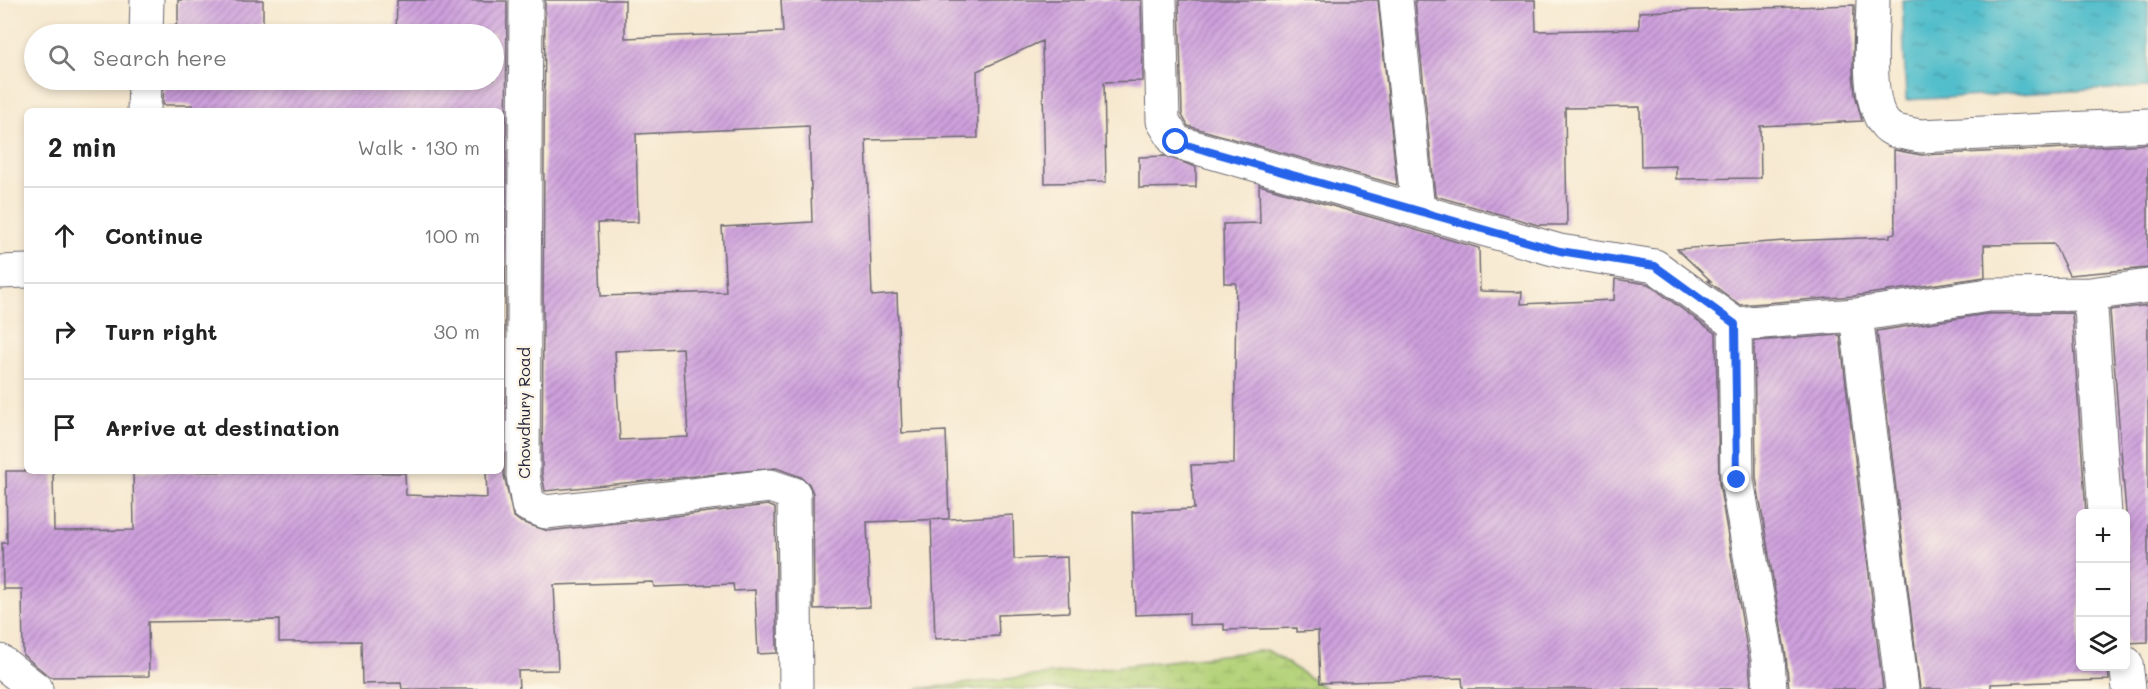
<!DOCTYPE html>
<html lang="en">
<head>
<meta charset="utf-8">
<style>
  :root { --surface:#fff; --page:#f2f2f2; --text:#222; --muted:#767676; --line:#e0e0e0 }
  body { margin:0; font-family:Mali,sans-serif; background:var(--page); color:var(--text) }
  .controls { position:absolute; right:18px; bottom:18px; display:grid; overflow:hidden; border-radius:9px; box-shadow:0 3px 9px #0003 }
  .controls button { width:54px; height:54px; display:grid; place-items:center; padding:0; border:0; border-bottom:2px solid var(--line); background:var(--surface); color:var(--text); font:30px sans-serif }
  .stop { position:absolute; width:18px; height:18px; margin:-14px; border:4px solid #2563eb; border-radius:50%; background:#fff }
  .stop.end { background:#2563eb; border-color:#fff; box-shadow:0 2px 6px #0008 }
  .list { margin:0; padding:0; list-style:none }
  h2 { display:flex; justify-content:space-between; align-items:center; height:78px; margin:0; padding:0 24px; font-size:26px }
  h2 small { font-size:20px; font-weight:400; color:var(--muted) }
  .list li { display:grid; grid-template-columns:39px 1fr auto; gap:18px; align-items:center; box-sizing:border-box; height:96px; padding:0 24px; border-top:2px solid var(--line) }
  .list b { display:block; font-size:22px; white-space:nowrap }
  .list em { font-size:20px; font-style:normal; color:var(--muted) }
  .icon { flex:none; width:33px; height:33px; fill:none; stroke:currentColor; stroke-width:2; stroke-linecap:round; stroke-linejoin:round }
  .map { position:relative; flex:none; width:2148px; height:689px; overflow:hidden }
  .search { position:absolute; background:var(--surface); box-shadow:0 3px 9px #0003; left:24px; top:24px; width:480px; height:66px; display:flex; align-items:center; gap:15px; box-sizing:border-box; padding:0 21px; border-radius:33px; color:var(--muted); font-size:22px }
  .panel { position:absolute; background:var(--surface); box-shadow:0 3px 9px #0003; left:24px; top:108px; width:480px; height:366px; border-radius:9px }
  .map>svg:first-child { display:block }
  .wetland { fill:url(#wetland-marsh); stroke:#6b7a5a; stroke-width:1.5 }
  .water { fill:url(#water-ripples); stroke:#3a7083; stroke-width:1.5 }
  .building { fill:url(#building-hatch); fill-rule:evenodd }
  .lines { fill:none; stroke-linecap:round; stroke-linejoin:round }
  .minor-casing { stroke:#6c676f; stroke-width:35 }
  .tertiary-casing { stroke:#6c676f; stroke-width:35 }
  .minor { stroke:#fff; stroke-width:33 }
  .tertiary { stroke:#fff; stroke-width:33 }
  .route { stroke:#2563eb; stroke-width:8 }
  .labels { text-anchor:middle; stroke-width:5; stroke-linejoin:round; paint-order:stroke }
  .street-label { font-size:16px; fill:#22223b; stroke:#fcf5e5 }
</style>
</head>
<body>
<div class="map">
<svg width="2148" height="689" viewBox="0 0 2148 689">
  <defs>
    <pattern id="wetland-marsh" width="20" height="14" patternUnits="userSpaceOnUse" patternTransform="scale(1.5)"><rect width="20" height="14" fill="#b4d279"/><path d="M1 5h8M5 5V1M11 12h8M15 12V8" fill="none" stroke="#9ab46a"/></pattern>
    <pattern id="water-ripples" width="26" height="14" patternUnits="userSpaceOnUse" patternTransform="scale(1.5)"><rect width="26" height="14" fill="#52becb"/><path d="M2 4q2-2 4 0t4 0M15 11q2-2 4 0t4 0" fill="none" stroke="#449aa6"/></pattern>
    <pattern id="building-hatch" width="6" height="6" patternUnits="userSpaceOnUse" patternTransform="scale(1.5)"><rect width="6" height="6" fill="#cea0dd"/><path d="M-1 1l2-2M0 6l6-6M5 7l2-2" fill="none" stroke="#a782b4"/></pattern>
  </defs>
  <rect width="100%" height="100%" fill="#fcf5e5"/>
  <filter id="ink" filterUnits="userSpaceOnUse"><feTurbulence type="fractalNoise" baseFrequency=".0167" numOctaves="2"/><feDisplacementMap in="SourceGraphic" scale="12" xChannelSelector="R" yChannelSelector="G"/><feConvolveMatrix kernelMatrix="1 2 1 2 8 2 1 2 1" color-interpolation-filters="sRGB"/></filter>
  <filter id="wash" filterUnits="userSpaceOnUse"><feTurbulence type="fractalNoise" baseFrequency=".008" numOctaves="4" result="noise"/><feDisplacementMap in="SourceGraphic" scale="24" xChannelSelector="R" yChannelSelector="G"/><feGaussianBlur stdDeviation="1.35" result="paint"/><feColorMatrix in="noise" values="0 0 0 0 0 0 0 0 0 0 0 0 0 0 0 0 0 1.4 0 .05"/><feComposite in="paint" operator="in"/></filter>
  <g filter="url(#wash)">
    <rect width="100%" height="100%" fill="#f6e8cf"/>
    <path class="wetland" d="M1267,650L1327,689H917Z"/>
    <path class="water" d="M1902,0H2148V87L1906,100Z"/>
    <g id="blocks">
      <path class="building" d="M178,0H263V34H165V26L176,25L178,21Z
        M397,0L507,1L504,475L513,516L521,522L548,531L768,505L775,508L777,653L758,654L755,590L734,591L733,584L654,587L653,582L554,585L558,670L518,671L519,689H402L401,683L362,684L361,641L279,642V620L148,622L149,676L50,677L23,655L22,589H3L2,543H7L6,471H53L54,531L134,530L133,471L405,473L406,495L487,498L486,471H501V111H192V105H163L164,80H494V34H396Z
        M545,0H625V38L783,32L781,0H1141L1143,81L1104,82L1106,182L1045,183L1042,41L977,71L978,138L866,140L872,296L897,294L902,433L946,431L949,519L1013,515L1014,559L1067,557L1069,612L998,615L999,636L935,639L931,519H948L867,522L870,607L814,609L813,493L809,484L801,477L776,468L545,491L542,474ZM809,126L812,222L722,227L726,292L601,296L598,223L638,222L636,134ZM683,348L688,437L620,440L615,351Z
        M1179,0H1378L1397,185L1188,126L1182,115Z
        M1415,0H1535L1536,31L1639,29V12L1854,5L1853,72L1855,94L1862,121L1760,126L1761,178L1676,179V166L1641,167L1640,107L1565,108L1567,225H1538L1435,196Z
        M2148,144V268L2069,275L2054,244L1984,245L1985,277L1854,296L1740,305L1708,281H1711L1677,249L1784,241L1890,237V234L1895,233L1894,150L1921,155Z
        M1165,156L1196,167V187L1139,188V157Z
        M1259,185L1479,248L1480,291L1522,292L1521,304L1614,300L1615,279L1648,284L1716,334L1719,483L1749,661L1751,689H1463L1462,678L1320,683L1318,631L1297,632V628L1224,630V624L1189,625V613L1135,615L1132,512L1194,509L1191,465L1234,464L1236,283H1224L1223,224L1260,223Z
        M2148,305V642L2126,643V513L2110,310Z
        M2072,313L2086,513H2080V666H2108L2109,680L1991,684V689H1920L1877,331L1986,314Z
        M1840,335L1883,689H1789L1786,656L1756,478L1754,341Z"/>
    </g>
  </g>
  <g filter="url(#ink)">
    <use href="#blocks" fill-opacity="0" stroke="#6c676f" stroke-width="1.5"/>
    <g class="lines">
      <defs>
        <path id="minor" d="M526,0L523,475L528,505L546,512L770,486L794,494L796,689
          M1160,0L1163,121L1176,142L1560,251L1655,266L1735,324
          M1396,0L1418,210
          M1873,0C1873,29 1862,115 1893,130C1901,133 1912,134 1920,136L2148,125
          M2105,514L2090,294L2148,286
          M0,661L36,689
          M2126,663L2129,689
          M1770,689L1768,659L1737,480L1735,324L1856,315
          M1902,689L1856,315L1989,295L2090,294"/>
        <path id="tertiary" d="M146,34L147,0
          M144,111L145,80
          M0,272L27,271"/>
      </defs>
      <use href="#minor" class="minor-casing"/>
      <use href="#tertiary" class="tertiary-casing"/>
      <use href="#minor" class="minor"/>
      <use href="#tertiary" class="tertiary"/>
    </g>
  </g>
  <g class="lines" filter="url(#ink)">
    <path class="route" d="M1176,142L1560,251L1655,266L1735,324L1737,480"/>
  </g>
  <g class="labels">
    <g class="street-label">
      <text transform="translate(524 413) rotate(-90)" y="6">Chowdhury Road</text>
    </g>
  </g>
</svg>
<div class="controls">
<button>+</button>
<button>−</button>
<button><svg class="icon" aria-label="layers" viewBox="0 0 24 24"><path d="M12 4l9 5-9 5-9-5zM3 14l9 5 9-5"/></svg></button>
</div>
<div class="stop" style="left:1176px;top:142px"></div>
<div class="stop end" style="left:1737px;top:480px"></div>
<div class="search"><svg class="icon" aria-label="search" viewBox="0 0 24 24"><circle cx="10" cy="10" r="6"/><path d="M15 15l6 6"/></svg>Search here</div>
<section class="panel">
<h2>2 min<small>Walk · 130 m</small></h2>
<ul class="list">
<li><svg class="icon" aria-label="ahead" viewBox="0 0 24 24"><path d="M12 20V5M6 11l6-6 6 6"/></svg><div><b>Continue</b></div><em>100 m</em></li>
<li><svg class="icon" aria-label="right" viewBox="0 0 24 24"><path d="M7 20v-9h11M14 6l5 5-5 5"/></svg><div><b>Turn right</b></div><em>30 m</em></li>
<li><svg class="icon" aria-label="arrive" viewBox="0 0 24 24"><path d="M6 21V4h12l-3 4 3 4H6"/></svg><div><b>Arrive at destination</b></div></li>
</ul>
</section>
</div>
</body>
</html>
